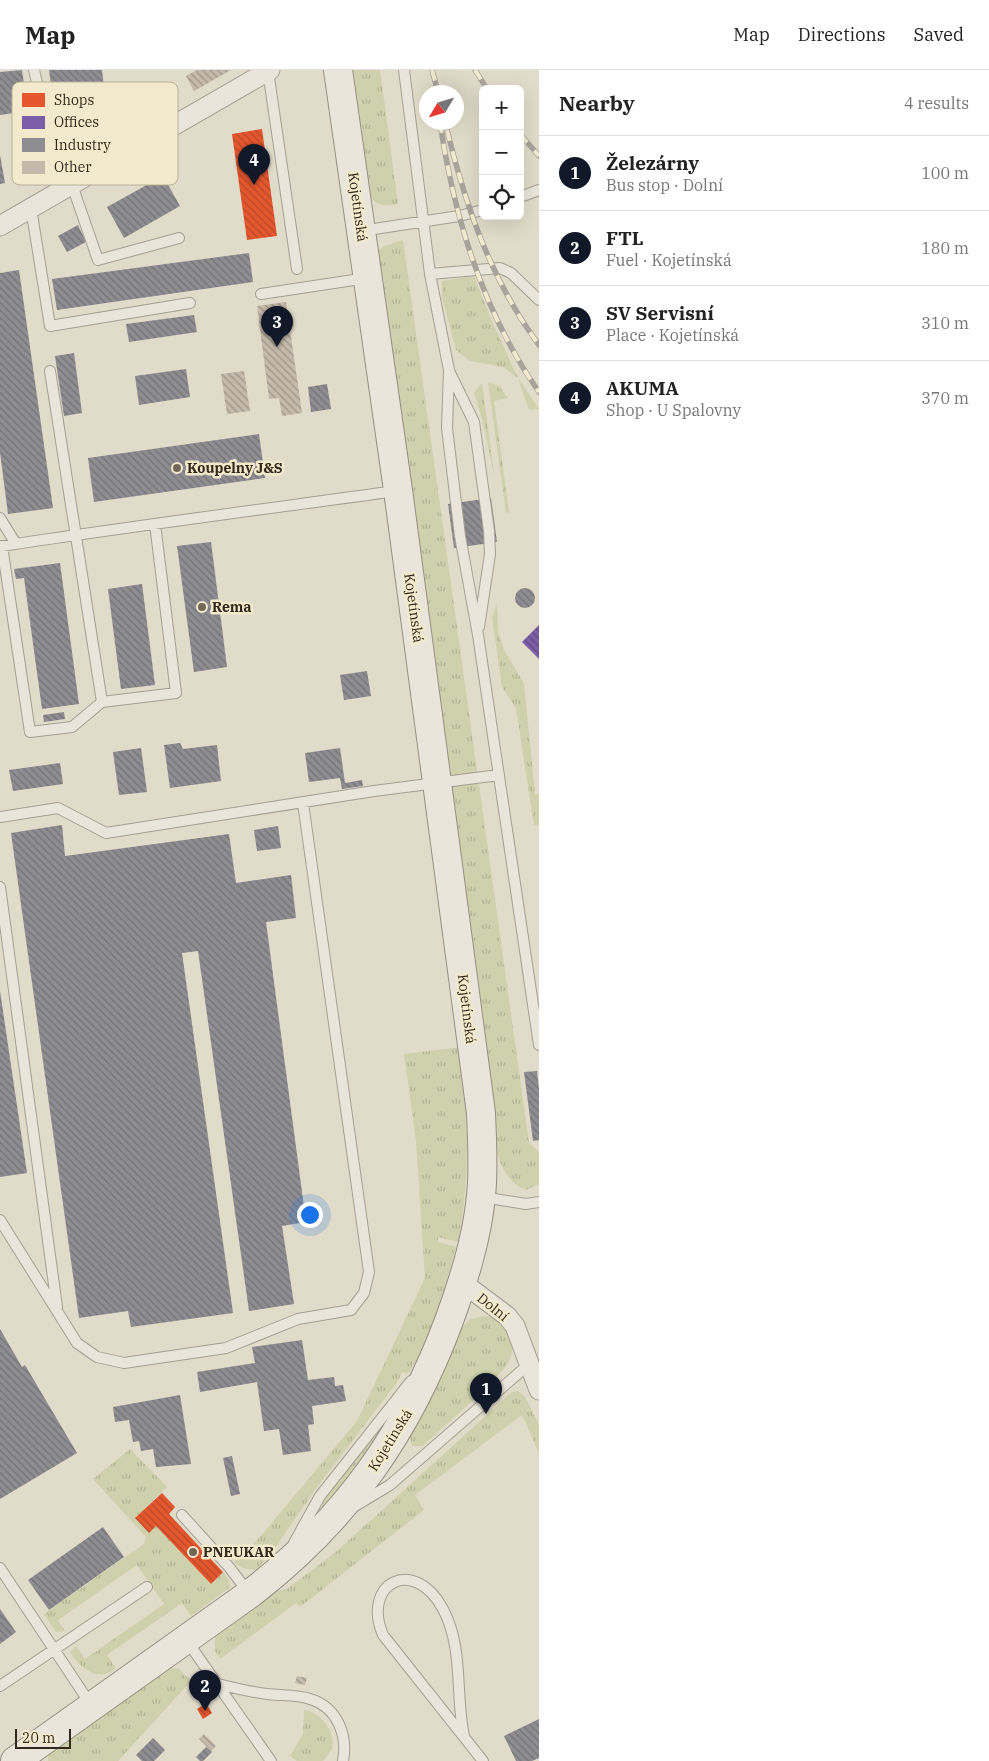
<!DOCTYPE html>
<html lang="en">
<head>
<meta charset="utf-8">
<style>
  :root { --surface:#fff; --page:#f2f2f2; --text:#222; --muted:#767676; --line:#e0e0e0; --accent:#111827 }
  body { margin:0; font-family:"IBM Plex Serif",serif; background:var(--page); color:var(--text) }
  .controls { position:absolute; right:15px; top:15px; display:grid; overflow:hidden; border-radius:8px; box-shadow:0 5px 20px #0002 }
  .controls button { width:45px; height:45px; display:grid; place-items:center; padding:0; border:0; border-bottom:1px solid var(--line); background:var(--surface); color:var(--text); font:25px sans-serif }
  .compass { position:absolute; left:419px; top:15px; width:45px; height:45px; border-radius:50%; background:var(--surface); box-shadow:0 5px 20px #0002; rotate:232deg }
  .scale { position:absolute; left:15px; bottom:12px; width:56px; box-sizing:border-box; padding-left:5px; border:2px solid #33281c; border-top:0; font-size:14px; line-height:18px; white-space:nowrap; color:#33281c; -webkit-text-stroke:4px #f3eace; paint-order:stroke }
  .you { position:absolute; left:309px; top:1144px; width:18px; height:18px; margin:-12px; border:4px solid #fff; border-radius:50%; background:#1a73e8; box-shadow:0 0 0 8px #1a73e833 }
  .badge { display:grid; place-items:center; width:32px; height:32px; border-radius:50%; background:var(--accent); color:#fff; font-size:16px; font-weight:700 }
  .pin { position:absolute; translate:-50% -41px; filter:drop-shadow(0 1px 2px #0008) }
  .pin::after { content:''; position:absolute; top:26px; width:18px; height:15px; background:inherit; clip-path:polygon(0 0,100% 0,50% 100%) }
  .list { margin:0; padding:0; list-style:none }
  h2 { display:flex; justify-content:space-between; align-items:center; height:65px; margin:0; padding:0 20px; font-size:21px }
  h2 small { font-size:16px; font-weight:400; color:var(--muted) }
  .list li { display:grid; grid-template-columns:32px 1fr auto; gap:15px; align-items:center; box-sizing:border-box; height:75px; padding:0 20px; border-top:1px solid var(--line) }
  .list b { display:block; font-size:19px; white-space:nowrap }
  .list p { margin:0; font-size:16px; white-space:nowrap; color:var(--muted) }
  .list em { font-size:16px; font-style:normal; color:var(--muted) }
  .icon { flex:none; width:28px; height:28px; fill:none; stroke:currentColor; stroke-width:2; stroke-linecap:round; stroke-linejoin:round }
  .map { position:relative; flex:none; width:539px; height:1691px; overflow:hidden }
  header { display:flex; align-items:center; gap:30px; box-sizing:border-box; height:70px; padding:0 25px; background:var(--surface); border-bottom:1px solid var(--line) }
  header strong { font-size:24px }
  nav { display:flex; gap:28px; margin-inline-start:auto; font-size:18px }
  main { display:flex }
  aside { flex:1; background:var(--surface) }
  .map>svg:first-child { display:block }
  .grass { fill:url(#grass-tufts) }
  .shops { fill:url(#shops-back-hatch) }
  .offices { fill:url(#offices-back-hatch) }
  .industry { fill:url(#industry-back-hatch) }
  .building { fill:url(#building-back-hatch) }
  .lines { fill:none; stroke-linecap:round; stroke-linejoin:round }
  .lane-casing { stroke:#a59f93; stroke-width:12 }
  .street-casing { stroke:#a59f93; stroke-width:21 }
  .secondary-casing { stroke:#958f83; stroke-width:30 }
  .lane { stroke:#e9e5da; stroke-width:10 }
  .street { stroke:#e9e5da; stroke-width:19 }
  .secondary { stroke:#e9e5da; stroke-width:28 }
  .rail-casing { stroke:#a8a49b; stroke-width:5.5 }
  .rail { stroke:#f3eace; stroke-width:4; stroke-dasharray:11; stroke-linecap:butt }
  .poi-dot { fill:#706759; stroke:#f3eace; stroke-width:2 }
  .labels { text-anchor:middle; stroke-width:5; stroke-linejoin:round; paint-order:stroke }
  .street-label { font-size:14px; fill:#33281c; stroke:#f3eace }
  .poi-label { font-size:14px; font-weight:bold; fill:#33281c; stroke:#f3eace; text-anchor:start }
  .key { fill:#f3eace; stroke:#b9b099; stroke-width:1 }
  .key-label { font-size:14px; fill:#33281c }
</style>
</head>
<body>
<header>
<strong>Map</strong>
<nav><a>Map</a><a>Directions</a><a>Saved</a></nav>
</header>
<main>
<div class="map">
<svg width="539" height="1691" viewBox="0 0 539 1691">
  <defs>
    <pattern id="grass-tufts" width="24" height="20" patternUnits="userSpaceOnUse" patternTransform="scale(1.25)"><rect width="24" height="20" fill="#ced1ac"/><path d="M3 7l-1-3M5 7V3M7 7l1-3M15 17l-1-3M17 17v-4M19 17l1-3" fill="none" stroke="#b1b393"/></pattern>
    <pattern id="shops-back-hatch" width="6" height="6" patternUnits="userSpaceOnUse" patternTransform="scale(1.25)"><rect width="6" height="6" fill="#e4572e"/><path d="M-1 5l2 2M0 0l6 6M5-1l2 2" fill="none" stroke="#b94826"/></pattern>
    <pattern id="offices-back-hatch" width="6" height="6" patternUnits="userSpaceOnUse" patternTransform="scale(1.25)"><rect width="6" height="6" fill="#7b5ea7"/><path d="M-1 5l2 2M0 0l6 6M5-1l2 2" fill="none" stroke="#604a7f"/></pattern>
    <pattern id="industry-back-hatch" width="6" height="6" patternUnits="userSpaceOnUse" patternTransform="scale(1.25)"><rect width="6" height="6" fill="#8d8d92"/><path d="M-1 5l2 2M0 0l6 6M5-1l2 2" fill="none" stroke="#747376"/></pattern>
    <pattern id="building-back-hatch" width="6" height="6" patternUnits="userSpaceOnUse" patternTransform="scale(1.25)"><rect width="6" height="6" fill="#c4b9aa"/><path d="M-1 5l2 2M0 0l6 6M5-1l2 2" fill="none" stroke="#a0968a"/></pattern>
  </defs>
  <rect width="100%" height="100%" fill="#e1dbc9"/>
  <path class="grass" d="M350,0H380L398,134C386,136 379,137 370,127Z
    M403,170L529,1073L539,1082V1114L526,1120C507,1113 500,1094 495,1076L377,181L385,176Z
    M474,206L491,249L518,308L539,339L529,340L518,308L503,297L470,291L456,280L442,227V211Z
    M488,312L499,316L508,328L494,331L509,442L506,443Z
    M482,313L495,410L483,352L474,323Z
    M497,533L498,561L504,580L524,613L535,724H539V755L534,756L516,638L502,617L492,548Z
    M461,977C468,1042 471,1108 458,1172L438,1167V1172L456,1177C446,1218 434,1271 407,1304L402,1302L398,1311L315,1420L273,1481L256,1500L242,1498L234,1492L260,1467L357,1351L425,1208L416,1071L404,984Z
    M485,1246C496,1248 503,1253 508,1263C512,1272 514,1280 510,1289C503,1307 440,1359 423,1376H412L410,1366L460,1258L471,1249Z
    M518,1321L525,1327L539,1355V1383L522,1345L415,1425L424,1440L300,1537L296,1533L220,1589L215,1581V1563L270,1522L287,1519L337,1481L512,1322Z
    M379,1359L382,1360L356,1400L323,1438L322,1437V1432Z
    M130,1379L167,1417L135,1448L149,1463L156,1456L211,1514L223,1502L229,1510L230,1517L191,1546L182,1533L107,1585L116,1599C96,1612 81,1599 70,1582L76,1576L85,1589L164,1534L137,1495L58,1550L65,1561L56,1562L44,1544L144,1474L146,1467L93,1409Z
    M165,1597L179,1599L191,1611L118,1691H48V1683Z
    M304,1640C321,1642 336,1662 332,1679L323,1691H297L290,1686L303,1664Z"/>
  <path class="shops" d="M262,59L277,166L247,170L232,64Z
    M162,1423L175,1437L169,1444L223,1502L211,1514L156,1456L149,1463L135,1448Z
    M206,1633L212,1643L203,1649L197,1639Z"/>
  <path class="offices" d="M539,555V589L522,572Z"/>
  <path class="industry" d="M22,0L28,41L0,45V2Z
    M49,0H102L105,24L53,31Z
    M0,85L5,113L0,114Z
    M163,106L180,136L124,168L107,137Z
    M78,155L86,172L67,182L58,166Z
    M249,183L253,212L57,240L52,209Z
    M19,200L53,438L8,444L0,382V203Z
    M194,245L197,262L129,272L126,254Z
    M74,283L82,343L64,346L55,286Z
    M186,299L190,327L139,335L135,306Z
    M327,314L331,339L311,342L308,317Z
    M259,364L265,408L94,432L88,388Z
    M491,428L497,472L454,478L448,434Z
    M211,472L227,597L194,602L177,476Z
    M60,493L79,634L42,639L24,508L16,509L14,499Z
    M142,514L155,615L121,619L108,519Z
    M515 528a10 10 0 1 1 20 0a10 10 0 1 1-20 0Z
    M367,601L371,626L344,630L340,605Z
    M64,642L65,649L44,652L43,645Z
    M180,673L183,679L217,675L221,711L170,718L164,675Z
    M141,678L147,722L119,725L113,682Z
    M340,678L345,713L362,710L363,716L342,719L340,708L309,712L305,683Z
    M60,693L63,714L13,721L9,700Z
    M62,755L65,786L229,764L236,813L291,805L296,848L266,852L306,1152L282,1156L294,1234L249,1241L198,881L182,883L233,1243L131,1257L128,1241L79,1248L11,763Z
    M278,756L281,778L257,781L254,760Z
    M0,921L27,1103L0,1107Z
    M537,1001L539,1019V1070L533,1071L524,1002Z
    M0,1259L22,1297L25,1295L77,1383L0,1429Z
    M302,1270L308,1310L334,1307L335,1316L343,1315L346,1331L312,1336L314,1354L308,1355L311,1381L283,1385L279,1359L264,1361L257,1312L200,1322L197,1302L255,1293L252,1277Z
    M180,1325L191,1394L156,1397L153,1379L141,1381L139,1371L133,1372L129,1350L115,1352L113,1337Z
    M232,1386L240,1424L231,1426L223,1388Z
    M103,1457L124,1487L49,1540L28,1510Z
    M0,1539L16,1562L0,1574Z
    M539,1649V1688L532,1691H516L504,1666Z
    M153,1668L165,1680L154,1691H142L136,1685Z
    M206,1677L212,1682L203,1691H200L196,1687Z"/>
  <path class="building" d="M197,0H231L194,21L186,6Z
    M286,232L302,343L282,346L279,328L269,329L257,236Z
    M244,301L250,341L227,344L221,304Z
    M297,1606L307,1608L305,1615L295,1613Z
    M204,1664L216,1676L211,1681L199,1669Z"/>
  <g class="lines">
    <defs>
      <path id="lane" d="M34,0L48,60L93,102
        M404,0L430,204L449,300L447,358L460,466L478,565L539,975
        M268,1L297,199
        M72,115L98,190L179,168
        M520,127L539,120
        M31,138L50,256L190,233
        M361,161L459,146L483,140
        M430,204L500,198L511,203L539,230
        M261,224L367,208
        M50,301L102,632L72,657L30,662L2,476C134,456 265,439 396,421
        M450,303L474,352L489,461L490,484L479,557
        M0,448L16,474
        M102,632L176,623L155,454
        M0,747L58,738L106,763L374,721L499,705
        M0,817L57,1237
        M482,1127L526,1134L539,1132
        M0,1150L77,1273L97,1287L124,1293L226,1278L298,1249L351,1240L364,1223L369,1202L303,733
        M355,1436L390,1415L528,1295
        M182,1445L229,1497L249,1523
        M294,1473L320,1426L411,1311
        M0,1498L91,1635
        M187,1571L271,1691
        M218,1614C234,1618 250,1622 267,1624C281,1626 296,1624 310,1629C337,1637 348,1665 343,1691
        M0,1616L147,1517
        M464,1666C455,1624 464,1579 443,1539C414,1485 361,1513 383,1565L483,1691"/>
      <path id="street" d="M0,156L270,0
        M463,1213L507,1246L515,1256L539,1320"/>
      <path id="secondary" d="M15,1691L251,1523C347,1449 408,1362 450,1248C464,1209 477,1168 481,1126C484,1099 482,1070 481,1043L398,420L338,0"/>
    </defs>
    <use href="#lane" class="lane-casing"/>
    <use href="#street" class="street-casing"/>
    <use href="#secondary" class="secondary-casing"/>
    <use href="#lane" class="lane"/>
    <use href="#street" class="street"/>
    <use href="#secondary" class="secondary"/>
    <defs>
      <path id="rail" d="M432,0L438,22
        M475,0L487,19
        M440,52C454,148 483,242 539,322
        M447,60C466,137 491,210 539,275
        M520,64L539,86"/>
    </defs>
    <use href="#rail" class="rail-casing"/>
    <use href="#rail" class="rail"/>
  </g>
  <g class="poi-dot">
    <circle cx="177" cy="398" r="5"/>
    <circle cx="202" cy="537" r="5"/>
    <circle cx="193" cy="1482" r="5"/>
  </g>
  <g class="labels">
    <g class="street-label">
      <text transform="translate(358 137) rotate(82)" y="5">Kojetínská</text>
      <text transform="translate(414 538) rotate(82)" y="5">Kojetínská</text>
      <text transform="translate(467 939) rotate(83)" y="5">Kojetínská</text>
      <text transform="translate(493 1237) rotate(39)" y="5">Dolní</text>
      <text transform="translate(390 1370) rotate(-58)" y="5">Kojetínská</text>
    </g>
    <g class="poi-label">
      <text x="187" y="403">Koupelny J&amp;S</text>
      <text x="212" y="542">Rema</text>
      <text x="203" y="1487">PNEUKAR</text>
    </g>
  </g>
  <rect x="12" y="12" width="166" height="103" rx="8" class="key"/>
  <rect x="22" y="23" width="23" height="14" fill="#e4572e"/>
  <rect x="22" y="46" width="23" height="13" fill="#7b5ea7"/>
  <rect x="22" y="68" width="23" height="14" fill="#8d8d92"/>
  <rect x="22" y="91" width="23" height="13" fill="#c4b9aa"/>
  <g class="key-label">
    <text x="54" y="35">Shops</text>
    <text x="54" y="57">Offices</text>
    <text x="54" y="80">Industry</text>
    <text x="54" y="102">Other</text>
  </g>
</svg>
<div class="controls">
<button>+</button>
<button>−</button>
<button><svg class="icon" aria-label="locate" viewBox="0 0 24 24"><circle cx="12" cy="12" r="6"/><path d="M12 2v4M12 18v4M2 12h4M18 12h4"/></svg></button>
</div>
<svg class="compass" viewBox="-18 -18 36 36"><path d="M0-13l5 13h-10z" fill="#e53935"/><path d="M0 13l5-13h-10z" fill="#767676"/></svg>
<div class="scale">20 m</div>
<div class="you"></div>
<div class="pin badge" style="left:486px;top:1344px">1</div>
<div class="pin badge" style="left:205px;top:1641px">2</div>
<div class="pin badge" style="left:277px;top:277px">3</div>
<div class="pin badge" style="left:254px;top:115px">4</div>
</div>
<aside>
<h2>Nearby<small>4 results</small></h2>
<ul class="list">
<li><span class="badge">1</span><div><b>Železárny</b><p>Bus stop · Dolní</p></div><em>100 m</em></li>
<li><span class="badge">2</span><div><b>FTL</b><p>Fuel · Kojetínská</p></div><em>180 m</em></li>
<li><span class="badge">3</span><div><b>SV Servisní</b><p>Place · Kojetínská</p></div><em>310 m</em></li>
<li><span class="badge">4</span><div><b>AKUMA</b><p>Shop · U Spalovny</p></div><em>370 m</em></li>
</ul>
</aside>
</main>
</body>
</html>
